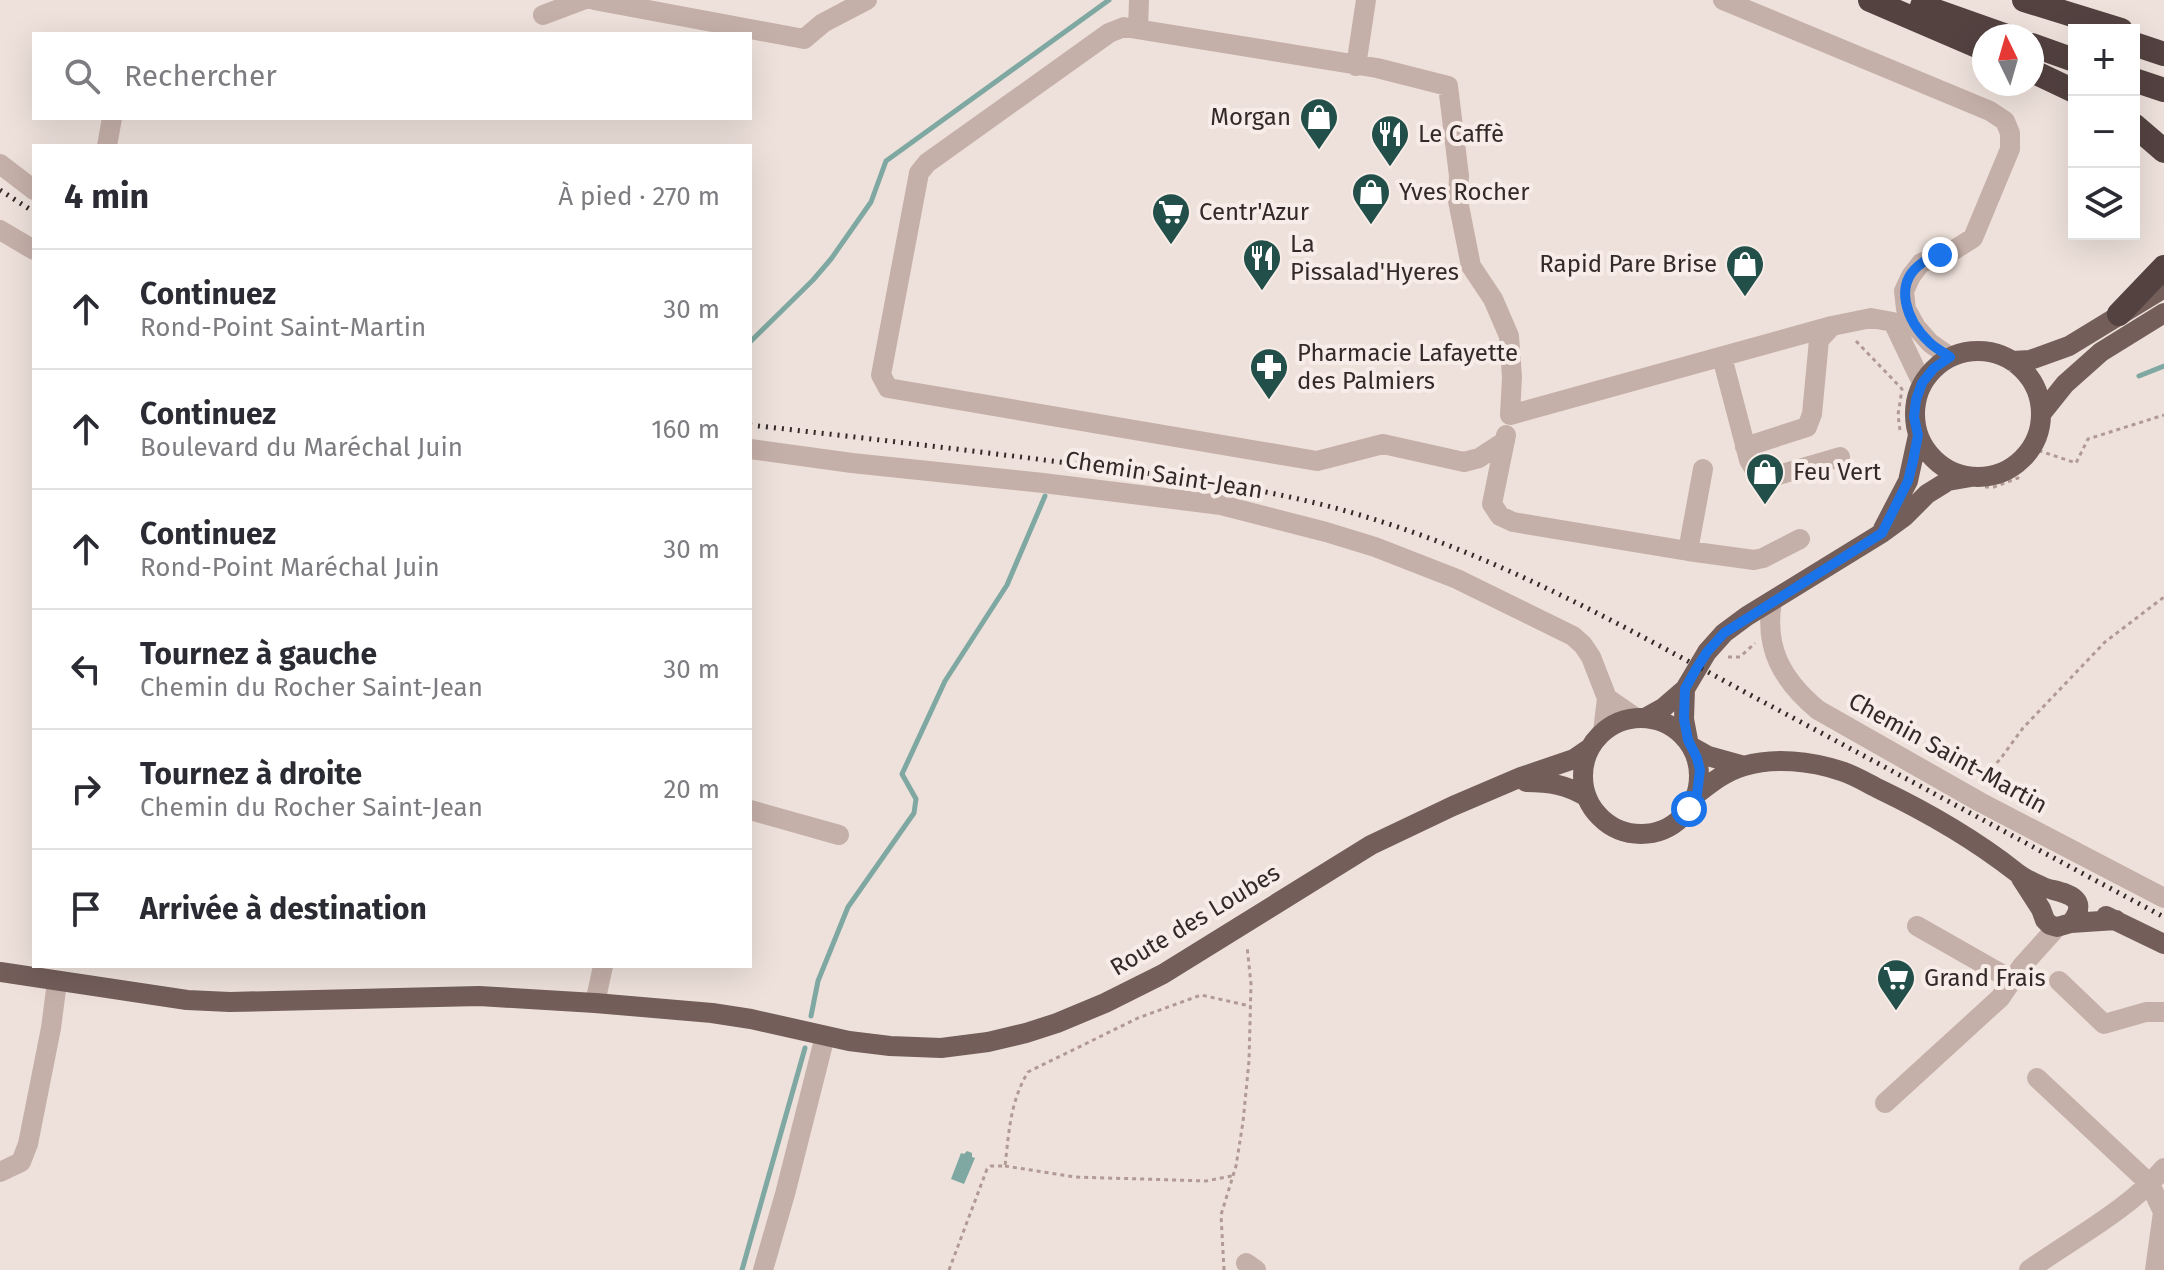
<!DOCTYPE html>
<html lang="fr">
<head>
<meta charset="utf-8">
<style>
  :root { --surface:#fff; --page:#f7f7f7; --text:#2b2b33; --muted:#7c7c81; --line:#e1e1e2 }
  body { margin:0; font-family:"Fira Sans",sans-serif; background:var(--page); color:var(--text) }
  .controls { position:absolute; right:24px; top:24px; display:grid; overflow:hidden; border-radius:0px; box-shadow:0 8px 32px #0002 }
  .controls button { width:72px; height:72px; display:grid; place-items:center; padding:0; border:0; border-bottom:2px solid var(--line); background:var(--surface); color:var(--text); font:40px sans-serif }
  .compass { position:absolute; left:1972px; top:24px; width:72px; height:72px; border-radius:50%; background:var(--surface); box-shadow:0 8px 32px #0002; rotate:355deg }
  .stop { position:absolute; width:24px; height:24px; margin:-18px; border:6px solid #1a73e8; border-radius:50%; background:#fff }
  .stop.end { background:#1a73e8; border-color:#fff; box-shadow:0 2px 8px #0008 }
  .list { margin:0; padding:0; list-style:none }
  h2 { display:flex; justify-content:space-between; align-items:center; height:104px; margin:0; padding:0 32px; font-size:34px }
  h2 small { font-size:26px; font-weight:400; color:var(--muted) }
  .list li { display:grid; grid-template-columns:52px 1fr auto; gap:24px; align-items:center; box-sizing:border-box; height:120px; padding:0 32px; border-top:2px solid var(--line) }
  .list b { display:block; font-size:30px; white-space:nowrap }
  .list p { margin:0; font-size:26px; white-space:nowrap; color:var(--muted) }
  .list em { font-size:26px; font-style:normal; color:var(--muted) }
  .icon { flex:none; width:44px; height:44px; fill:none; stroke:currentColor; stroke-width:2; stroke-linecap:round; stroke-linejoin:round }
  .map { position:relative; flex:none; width:2164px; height:1270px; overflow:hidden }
  .search { position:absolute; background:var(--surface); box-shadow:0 8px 32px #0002; left:32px; top:32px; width:720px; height:88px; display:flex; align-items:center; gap:20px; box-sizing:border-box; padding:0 28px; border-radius:0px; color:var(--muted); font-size:30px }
  .panel { position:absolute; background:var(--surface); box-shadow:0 8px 32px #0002; left:32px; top:144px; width:720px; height:824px; border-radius:0px }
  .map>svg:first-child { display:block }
  .water { fill:#7ea8a1 }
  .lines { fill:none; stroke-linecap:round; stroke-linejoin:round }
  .stream { stroke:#7ea8a1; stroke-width:5 }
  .path { stroke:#b19a93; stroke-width:3; stroke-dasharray:4 4; stroke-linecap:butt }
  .minor { stroke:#c5b0a9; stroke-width:20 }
  .major { stroke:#735e5a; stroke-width:20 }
  .highway { stroke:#534240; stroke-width:24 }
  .rail { stroke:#332928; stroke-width:5; stroke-dasharray:2 6; stroke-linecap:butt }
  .route { stroke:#1a73e8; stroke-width:10 }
  .labels { text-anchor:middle; stroke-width:8; stroke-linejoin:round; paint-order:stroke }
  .poi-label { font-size:24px; fill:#332928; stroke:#f7ece7; text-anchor:start }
  .street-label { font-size:24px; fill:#332928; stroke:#f7ece7 }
</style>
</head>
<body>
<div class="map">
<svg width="2164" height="1270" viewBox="0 0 2164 1270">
  <rect width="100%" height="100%" fill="#eee1db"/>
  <path class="water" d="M967,1151L972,1153V1157L975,1158L964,1184L951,1179L961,1153L964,1154Z"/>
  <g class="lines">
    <path class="stream" d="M750,342L813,280L831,259L871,202L886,161L1109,0
      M2139,376L2164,366
      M811,1016L818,981L848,907L914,813L916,799L902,774L945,681L1007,585L1045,496
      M742,1270L805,1048"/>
    <path class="path" d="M1856,341L1902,389L1898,415L1900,430
      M2031,448L2076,463L2088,439L2164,415
      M1985,487H1994L2018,478L2013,466
      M1728,657H1740L1755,643
      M1981,781L2001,758L2023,728L2105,642L2164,597
      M1005,1166L1075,1177L1206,1181L1232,1176
      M949,1270L987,1169L991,1166H1005C1009,1132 1010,1102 1028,1072L1138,1018L1201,995L1250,1006
      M1224,1270L1221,1215L1236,1166L1243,1122L1249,1061L1251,984L1247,946"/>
    <path class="minor" d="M594,0L804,39L823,23L867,0
      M1723,0L1990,111L2005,121L2010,133V149L1973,238L1954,250L1921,263L1911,276L1904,291L1906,309L1916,327L1930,343L1950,357
      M543,15L583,0
      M1138,29L1139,0
      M1356,66L1366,0
      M107,146L112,118
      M0,164L34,190
      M0,230L34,250
      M1722,357L1749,460L1755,470L1775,476L1840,457
      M1506,435L1492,504L1500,516L1513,522L1688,551L1754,560L1763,558L1800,539
      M1505,441L1479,458L1464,462L1383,444L1317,461L888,388L881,375L919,173L927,163L1109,33L1124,27L1377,68L1448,86L1459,176L1458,201L1471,266L1493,299L1509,336L1512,377L1510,415L1832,326L1871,318L1893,322L1922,383
      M1745,447L1807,427L1812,414L1819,340L1832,326
      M750,449L852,463L1043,483L1221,505L1326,532L1375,547L1457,579L1573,636L1583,645L1591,657L1607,698L1603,732
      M1688,551L1703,469
      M1772,601C1764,648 1782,680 1818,710L1980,802L2164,898
      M1607,698L1636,718
      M750,810L839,835
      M1917,926L2012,980
      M2059,981L2104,1024L2146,1012H2164
      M595,1003L603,966
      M2037,1078L2150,1184L2163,1212L2155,1270
      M1885,1103L2000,998L2022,966L2057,927
      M0,1172L21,1162L28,1144L51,1028L57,982
      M1246,1263L1256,1270
      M763,1270L785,1194L825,1036
      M2029,1270C2075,1237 2126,1212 2164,1168"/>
    <path class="major" d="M1915 414a63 63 0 1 1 126 0a63 63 0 1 1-126 0Z
      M2012,361L2030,360L2069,346L2164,288
      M2041,414L2065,384L2101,352L2164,313
      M1883,529L1908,481L1918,435
      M1685,689L1684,719L1688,740
      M1583 776a58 58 0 1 1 116 0a58 58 0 1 1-116 0Z
      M1645,718L1663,708L1685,689L1707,652L1724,633L1747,616L1882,533L1904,517L1927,494L1948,481L1971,477
      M1692,747L1708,756L1744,766
      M1526,782C1550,782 1567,785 1587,797
      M1697,794C1711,783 1726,771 1744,766C1774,757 1811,761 1841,771C1854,775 1867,783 1879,789C1927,812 1974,839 2016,872C2023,878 2034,883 2043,887C2059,893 2093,894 2071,923
      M2021,878L2041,909L2045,920L2050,925L2057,927L2071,923L2116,920
      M2106,916L2164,944
      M0,972L187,1000L230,1002L479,996L595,1003L712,1013L751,1019L849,1041L890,1046L941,1048L988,1042L1026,1033L1057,1023L1105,1003L1163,974L1371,845L1453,806L1521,777L1574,759L1590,748"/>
    <path class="highway" d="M1870,0L1984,49
      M2024,0L2121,30
      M1922,6L2007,36
      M2134,44L2164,54
      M2032,45L2074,60
      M2032,71L2074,91
      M2134,80L2164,90
      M2134,125L2164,151
      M2119,314L2164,267"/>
    <path class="rail" d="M0,190L34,212
      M750,425C864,438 977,451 1091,466C1179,477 1267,488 1353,513C1496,554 1625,627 1754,697C1891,770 2027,844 2164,917"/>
  </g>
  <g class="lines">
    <path class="route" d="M1689,809L1697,794L1700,770L1697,758L1688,740L1684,719L1685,689L1696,669L1707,652L1724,633L1882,533L1908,481L1913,461L1918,435L1914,417L1916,400L1922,383L1934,368L1950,357C1943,352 1935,348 1929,342C1907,321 1892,284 1922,263C1926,259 1934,257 1940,255"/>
  </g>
  <defs>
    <symbol id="shop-pin" viewBox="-11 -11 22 30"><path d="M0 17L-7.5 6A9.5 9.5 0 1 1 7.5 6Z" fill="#224f49" stroke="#f7ece7"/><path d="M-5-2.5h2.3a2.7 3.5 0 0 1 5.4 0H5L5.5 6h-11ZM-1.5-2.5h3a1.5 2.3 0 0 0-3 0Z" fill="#fff"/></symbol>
    <symbol id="restaurant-pin" viewBox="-11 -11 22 30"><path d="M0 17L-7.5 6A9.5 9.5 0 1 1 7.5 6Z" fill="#224f49" stroke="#f7ece7"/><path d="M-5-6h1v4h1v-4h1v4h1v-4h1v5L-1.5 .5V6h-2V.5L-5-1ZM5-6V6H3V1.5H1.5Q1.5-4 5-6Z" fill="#fff"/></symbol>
    <symbol id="supermarket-pin" viewBox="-11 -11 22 30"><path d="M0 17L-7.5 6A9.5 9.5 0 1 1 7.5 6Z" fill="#224f49" stroke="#f7ece7"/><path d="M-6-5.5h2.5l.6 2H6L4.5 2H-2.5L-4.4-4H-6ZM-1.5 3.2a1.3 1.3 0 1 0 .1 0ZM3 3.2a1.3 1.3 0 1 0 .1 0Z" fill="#fff"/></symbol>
    <symbol id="pharmacy-pin" viewBox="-11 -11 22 30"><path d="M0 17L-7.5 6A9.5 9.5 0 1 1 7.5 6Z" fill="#224f49" stroke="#f7ece7"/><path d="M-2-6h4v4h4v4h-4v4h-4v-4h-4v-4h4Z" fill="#fff"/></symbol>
  </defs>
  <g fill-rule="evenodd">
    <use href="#shop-pin" x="1297" y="95" width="44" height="60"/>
    <use href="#restaurant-pin" x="1368" y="112" width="44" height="60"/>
    <use href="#shop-pin" x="1349" y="170" width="44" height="60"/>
    <use href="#supermarket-pin" x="1149" y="190" width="44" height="60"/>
    <use href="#restaurant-pin" x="1240" y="236" width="44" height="60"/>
    <use href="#shop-pin" x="1723" y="242" width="44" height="60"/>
    <use href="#pharmacy-pin" x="1247" y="345" width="44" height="60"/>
    <use href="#shop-pin" x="1743" y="450" width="44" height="60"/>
    <use href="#supermarket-pin" x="1874" y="956" width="44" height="60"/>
  </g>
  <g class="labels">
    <g class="poi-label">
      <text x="1291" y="125" text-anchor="end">Morgan</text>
      <text x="1418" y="142">Le Caffè</text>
      <text x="1399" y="200">Yves Rocher</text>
      <text x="1199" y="220">Centr'Azur</text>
      <text x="1290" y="252">La<tspan x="1290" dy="28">Pissalad'Hyeres</tspan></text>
      <text x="1717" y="272" text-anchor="end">Rapid Pare Brise</text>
      <text x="1297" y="361">Pharmacie Lafayette<tspan x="1297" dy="28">des Palmiers</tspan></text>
      <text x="1793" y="480">Feu Vert</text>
      <text x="1924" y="986">Grand Frais</text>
    </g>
    <g class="street-label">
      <text transform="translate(1164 475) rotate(9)" y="8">Chemin Saint-Jean</text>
      <text transform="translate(1948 753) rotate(29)" y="8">Chemin Saint-Martin</text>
      <text transform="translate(1195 920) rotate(-31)" y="8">Route des Loubes</text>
    </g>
  </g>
</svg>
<div class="controls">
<button>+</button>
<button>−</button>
<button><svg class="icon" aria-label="layers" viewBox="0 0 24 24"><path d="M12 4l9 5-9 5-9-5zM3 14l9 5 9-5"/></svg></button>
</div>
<svg class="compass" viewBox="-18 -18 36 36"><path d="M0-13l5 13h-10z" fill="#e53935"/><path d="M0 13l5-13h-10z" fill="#7c7c81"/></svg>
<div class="stop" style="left:1689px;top:809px"></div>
<div class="stop end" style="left:1940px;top:255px"></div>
<div class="search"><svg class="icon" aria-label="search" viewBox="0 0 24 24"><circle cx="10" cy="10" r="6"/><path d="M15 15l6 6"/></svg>Rechercher</div>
<section class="panel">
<h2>4 min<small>À pied · 270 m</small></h2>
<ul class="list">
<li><svg class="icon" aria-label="ahead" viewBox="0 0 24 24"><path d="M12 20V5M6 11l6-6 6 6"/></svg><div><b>Continuez</b><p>Rond-Point Saint-Martin</p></div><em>30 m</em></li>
<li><svg class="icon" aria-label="ahead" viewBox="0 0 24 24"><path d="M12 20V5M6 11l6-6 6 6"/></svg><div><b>Continuez</b><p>Boulevard du Maréchal Juin</p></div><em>160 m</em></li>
<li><svg class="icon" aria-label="ahead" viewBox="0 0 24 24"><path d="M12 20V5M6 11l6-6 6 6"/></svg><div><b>Continuez</b><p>Rond-Point Maréchal Juin</p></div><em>30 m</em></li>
<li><svg class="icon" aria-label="left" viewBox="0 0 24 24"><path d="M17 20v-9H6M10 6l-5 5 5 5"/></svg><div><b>Tournez à gauche</b><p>Chemin du Rocher Saint-Jean</p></div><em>30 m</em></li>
<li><svg class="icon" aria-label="right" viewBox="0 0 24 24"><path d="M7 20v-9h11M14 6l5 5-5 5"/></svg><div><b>Tournez à droite</b><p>Chemin du Rocher Saint-Jean</p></div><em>20 m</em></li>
<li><svg class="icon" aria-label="arrive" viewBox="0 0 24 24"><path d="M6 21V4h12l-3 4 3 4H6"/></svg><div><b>Arrivée à destination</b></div></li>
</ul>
</section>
</div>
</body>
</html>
